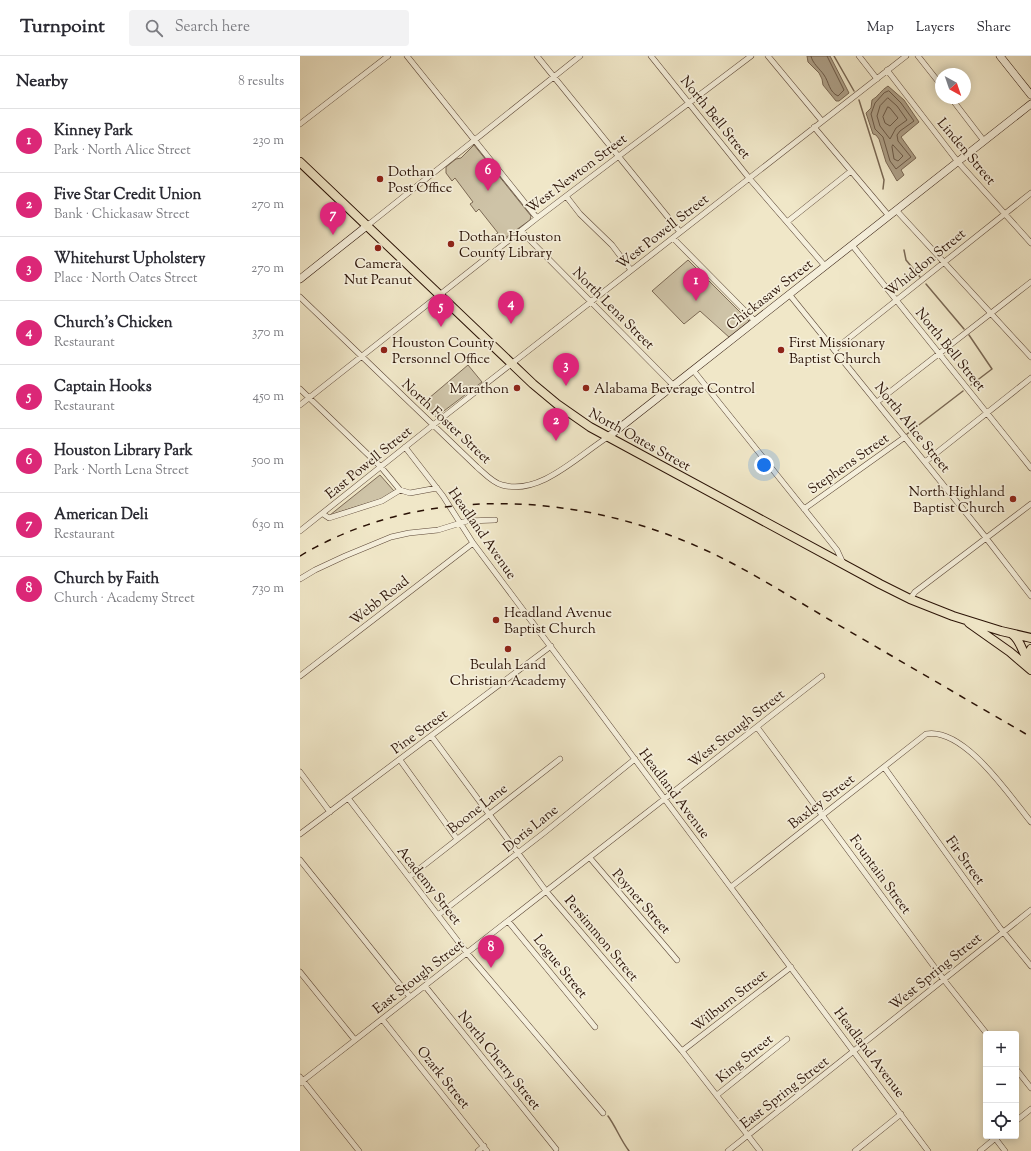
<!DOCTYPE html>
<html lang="en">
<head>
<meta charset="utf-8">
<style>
  :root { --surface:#fff; --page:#f2f2f3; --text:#2b2b33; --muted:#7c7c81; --line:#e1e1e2; --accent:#db2777 }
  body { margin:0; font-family:"Sorts Mill Goudy",serif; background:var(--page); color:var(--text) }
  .controls { position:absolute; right:12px; bottom:12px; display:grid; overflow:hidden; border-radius:4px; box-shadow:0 2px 10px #0003 }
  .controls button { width:36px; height:36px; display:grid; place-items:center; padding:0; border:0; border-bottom:1px solid var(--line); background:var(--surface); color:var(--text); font:20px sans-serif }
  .compass { position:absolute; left:635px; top:12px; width:36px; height:36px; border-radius:50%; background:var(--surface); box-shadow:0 2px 10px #0003; rotate:140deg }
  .you { position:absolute; left:464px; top:409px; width:14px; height:14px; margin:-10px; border:3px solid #fff; border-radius:50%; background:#1a73e8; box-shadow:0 0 0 6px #1a73e833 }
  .badge { display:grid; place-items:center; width:26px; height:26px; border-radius:50%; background:var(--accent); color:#fff; font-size:13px; font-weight:700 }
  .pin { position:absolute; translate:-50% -33px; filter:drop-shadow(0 1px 2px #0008) }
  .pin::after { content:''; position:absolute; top:21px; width:14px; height:12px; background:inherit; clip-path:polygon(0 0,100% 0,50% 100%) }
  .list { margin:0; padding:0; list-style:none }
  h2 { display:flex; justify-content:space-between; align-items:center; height:52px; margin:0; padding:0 16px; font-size:17px }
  h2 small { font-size:13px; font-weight:400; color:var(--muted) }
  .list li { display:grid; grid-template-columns:26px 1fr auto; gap:12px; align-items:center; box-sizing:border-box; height:64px; padding:0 16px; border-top:1px solid var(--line) }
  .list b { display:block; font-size:15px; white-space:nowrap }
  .list p { margin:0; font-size:13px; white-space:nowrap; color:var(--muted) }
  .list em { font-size:13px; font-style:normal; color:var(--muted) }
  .icon { flex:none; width:22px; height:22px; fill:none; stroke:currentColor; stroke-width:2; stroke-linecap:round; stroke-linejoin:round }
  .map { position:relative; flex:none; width:731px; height:1095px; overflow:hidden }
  header { display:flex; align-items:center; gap:24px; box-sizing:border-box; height:56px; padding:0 20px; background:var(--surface); border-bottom:1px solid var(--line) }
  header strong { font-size:19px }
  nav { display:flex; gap:22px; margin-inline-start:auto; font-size:14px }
  .search { width:280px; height:36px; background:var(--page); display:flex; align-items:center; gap:10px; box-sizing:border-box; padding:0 14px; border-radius:4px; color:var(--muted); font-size:15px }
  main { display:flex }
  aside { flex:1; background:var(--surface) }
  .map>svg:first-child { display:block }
  .green { fill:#cec3a7; stroke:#7c6a56 }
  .water { fill:#ac9e86; stroke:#786652 }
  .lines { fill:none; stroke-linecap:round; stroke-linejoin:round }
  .shore { stroke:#6a5846; stroke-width:1 }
  .stream { stroke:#786652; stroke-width:1.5 }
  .street-casing { stroke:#5b4636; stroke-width:6 }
  .secondary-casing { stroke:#291105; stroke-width:8 }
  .primary-casing { stroke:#291105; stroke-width:10 }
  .street { stroke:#f5efdb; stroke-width:5 }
  .secondary { stroke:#f5efdb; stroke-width:7 }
  .primary { stroke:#f0e7c8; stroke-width:8 }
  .rail { stroke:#291105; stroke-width:1.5; stroke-dasharray:7 7; stroke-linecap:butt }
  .poi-dot { fill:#8f2418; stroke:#f5efdb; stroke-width:1.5 }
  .labels { text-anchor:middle; stroke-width:3.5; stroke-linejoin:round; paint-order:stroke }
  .street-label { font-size:14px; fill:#291105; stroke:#f5efdb }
  .poi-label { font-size:14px; fill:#291105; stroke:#f5efdb; text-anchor:start }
</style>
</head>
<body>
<header>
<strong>Turnpoint</strong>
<div class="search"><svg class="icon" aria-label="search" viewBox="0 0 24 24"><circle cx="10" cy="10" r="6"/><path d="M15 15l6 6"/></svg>Search here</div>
<nav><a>Map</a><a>Layers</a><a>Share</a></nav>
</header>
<main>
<aside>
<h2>Nearby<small>8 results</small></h2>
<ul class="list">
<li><span class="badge">1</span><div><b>Kinney Park</b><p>Park · North Alice Street</p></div><em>230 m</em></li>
<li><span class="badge">2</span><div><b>Five Star Credit Union</b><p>Bank · Chickasaw Street</p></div><em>270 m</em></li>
<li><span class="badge">3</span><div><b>Whitehurst Upholstery</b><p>Place · North Oates Street</p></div><em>270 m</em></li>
<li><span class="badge">4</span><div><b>Church's Chicken</b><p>Restaurant</p></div><em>370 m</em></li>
<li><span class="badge">5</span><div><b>Captain Hooks</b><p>Restaurant</p></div><em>450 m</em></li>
<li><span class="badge">6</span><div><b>Houston Library Park</b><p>Park · North Lena Street</p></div><em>500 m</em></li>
<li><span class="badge">7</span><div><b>American Deli</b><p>Restaurant</p></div><em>630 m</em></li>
<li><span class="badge">8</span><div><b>Church by Faith</b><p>Church · Academy Street</p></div><em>730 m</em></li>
</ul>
</aside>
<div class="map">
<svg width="731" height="1095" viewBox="0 0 731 1095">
  <rect width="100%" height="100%" fill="#f0e7c8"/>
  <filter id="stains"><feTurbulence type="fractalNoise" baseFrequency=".005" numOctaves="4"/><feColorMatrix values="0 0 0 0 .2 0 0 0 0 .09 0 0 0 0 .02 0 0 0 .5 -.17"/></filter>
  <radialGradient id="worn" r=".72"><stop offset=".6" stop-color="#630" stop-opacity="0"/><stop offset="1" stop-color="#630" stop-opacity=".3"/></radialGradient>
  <path class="green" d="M174,89L231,160L230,164L201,185L194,179L198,177L179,153L176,156L170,148L173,146L155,122L152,125L146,117V111L156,103L161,102Z
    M388,204L450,266L430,282L400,255L384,268L352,235Z
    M168,309L182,326L136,361L122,348Z
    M80,419L94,435L81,443L30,459Z"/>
  <path class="water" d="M507,0H530L549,37L539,45H536L523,29L522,23L519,17L508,6Z
    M588,30L604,44L619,66L601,81L616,102L601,114L604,119L597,125L586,106L579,83L576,79L573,78L566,57L571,52L572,44C578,41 581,34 588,30Z"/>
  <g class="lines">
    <path class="shore" d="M511,0C512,7 520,13 524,19C529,26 529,36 538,40L544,34L527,0
      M589,35L601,47L614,65L600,75L597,79L598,85L611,101L596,113L590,105L583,81L575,73L571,58L575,47L584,37Z
      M588,42L597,50L607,64L596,72L590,83L580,70L577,60L580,50Z
      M588,51L590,52L598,62L590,70L585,67L583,61Z
      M593,89L603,100L598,105L594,103L592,91Z"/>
    <path class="stream" d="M534,0L554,35
      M559,44L584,124L583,133
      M604,194L606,204L620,221
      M626,228L664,273
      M669,279L692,313L671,329
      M607,378L663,335
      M308,1060C316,1071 320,1083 329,1095"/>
    <defs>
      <path id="street" d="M107,0L237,162
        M237,0L380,176
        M351,0L449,122L525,210
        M468,0L522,65
        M559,0L577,23
        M618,0L641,29
        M587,14L658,106L731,187
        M651,42L684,85
        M0,68L88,0
        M514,71L589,160
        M266,140L280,158L312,189L331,214
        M596,154L731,301
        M487,166L551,115
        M68,169L280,0
        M221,175L373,329
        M373,182L455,265
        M552,189L731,412
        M489,238L683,478L731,540
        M0,241L177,411C184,417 193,427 202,429C240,440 279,399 308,381
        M534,294L731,137
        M393,314L537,494L543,507
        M0,333L81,411L100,434L110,437L137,432
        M577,346L731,226
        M0,349L237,162L451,0
        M105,391L143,440L173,487L628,1095
        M625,406L731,322
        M504,453L605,381
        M23,458L29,462L82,445L100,434
        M0,475L133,369L606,0
        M0,523L15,514L45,500L91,481L109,477L138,474L167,465L195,464
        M610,543L615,536L731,448
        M0,620L173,487
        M457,671L644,924L687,978
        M132,681L246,835L382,995L460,1095
        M100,704L157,783
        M584,711L700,872L731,910
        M0,716L30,756
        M48,742L167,897L303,1057
        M0,778L251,590
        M290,802L377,904
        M0,804L110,941
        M109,821L260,703
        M431,831L626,678C664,671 709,739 731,766
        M138,859L245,776L335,703
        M208,865L295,971
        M0,916L55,984
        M125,930L256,1093
        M82,963L187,1095
        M382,995L491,911
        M716,1013L731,1032
        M0,1021L59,1095
        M0,1027L522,620
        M417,1039L487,983
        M716,1065L731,1053
        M695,1082L705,1095
        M178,1095L184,1090
        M428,1095L731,854
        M555,1095L601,1058
        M680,1095L698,1080"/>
      <path id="secondary" d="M700,0L731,39
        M0,223L68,169
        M308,381L731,48"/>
      <path id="primary" d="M0,106L233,328L257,348L290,371L580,528L610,543L653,560L701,575L731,582
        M669,567L710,596L731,614
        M712,578C722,585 722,599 731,608
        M730,607L729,597L731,593"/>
    </defs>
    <use href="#street" class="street-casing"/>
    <use href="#secondary" class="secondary-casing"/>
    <use href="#primary" class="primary-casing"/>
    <use href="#street" class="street"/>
    <use href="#secondary" class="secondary"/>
    <use href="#primary" class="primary"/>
    <path class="rail" d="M0,500C115,431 261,435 382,484C435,505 482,536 530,564C597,603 664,642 731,681"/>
  </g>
  <g class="poi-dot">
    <circle cx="80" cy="123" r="4"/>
    <circle cx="151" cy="188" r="4"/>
    <circle cx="78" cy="192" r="4"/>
    <circle cx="84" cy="294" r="4"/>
    <circle cx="481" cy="294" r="4"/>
    <circle cx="217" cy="332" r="4"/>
    <circle cx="286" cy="332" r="4"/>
    <circle cx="713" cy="443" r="4"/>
    <circle cx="196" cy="564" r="4"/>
    <circle cx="208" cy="593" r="4"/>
  </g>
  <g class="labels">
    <g class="street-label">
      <text transform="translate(416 61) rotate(51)" y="5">North Bell Street</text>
      <text transform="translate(667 95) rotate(50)" y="5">Linden Street</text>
      <text transform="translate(276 117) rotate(-37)" y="5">West Newton Street</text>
      <text transform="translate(362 175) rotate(-38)" y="5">West Powell Street</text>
      <text transform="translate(625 206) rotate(-39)" y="5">Whiddon Street</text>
      <text transform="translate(469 238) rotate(-38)" y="5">Chickasaw Street</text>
      <text transform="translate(314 252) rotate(45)" y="5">North Lena Street</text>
      <text transform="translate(651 293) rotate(51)" y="5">North Bell Street</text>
      <text transform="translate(147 365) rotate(43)" y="5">North Foster Street</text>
      <text transform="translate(613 371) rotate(51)" y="5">North Alice Street</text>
      <text transform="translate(340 383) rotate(29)" y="5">North Oates Street</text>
      <text transform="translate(68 406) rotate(-39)" y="5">East Powell Street</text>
      <text transform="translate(548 407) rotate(-35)" y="5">Stephens Street</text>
      <text transform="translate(183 477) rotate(55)" y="5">Headland Avenue</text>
      <text transform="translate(79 544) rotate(-38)" y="5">Webb Road</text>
      <text transform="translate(436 672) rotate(-38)" y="5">West Stough Street</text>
      <text transform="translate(119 675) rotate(-36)" y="5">Pine Street</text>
      <text transform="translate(375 737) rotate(53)" y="5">Headland Avenue</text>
      <text transform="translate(521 745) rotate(-38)" y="5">Baxley Street</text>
      <text transform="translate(177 752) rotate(-38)" y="5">Boone Lane</text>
      <text transform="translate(230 772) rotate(-39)" y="5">Doris Lane</text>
      <text transform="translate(666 804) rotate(54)" y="5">Fir Street</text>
      <text transform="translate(581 818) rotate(54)" y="5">Fountain Street</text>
      <text transform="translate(130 829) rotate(52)" y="5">Academy Street</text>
      <text transform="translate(342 845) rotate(49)" y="5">Poyner Street</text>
      <text transform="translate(302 882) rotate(50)" y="5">Persimmon Street</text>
      <text transform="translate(261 910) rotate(51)" y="5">Logue Street</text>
      <text transform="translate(635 915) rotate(-39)" y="5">West Spring Street</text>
      <text transform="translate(118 920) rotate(-38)" y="5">East Stough Street</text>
      <text transform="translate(429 944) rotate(-38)" y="5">Wilburn Street</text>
      <text transform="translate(570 996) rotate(53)" y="5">Headland Avenue</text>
      <text transform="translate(444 1002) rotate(-39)" y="5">King Street</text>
      <text transform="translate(200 1004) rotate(51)" y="5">North Cherry Street</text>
      <text transform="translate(144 1021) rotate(51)" y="5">Ozark Street</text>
      <text transform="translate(484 1036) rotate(-38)" y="5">East Spring Street</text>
    </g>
    <g class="poi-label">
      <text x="88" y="120">Dothan<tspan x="88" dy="16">Post Office</tspan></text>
      <text x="159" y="185">Dothan Houston<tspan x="159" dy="16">County Library</tspan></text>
      <text x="78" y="212" text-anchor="middle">Camera<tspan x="78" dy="16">Nut Peanut</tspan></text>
      <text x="92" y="291">Houston County<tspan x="92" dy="16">Personnel Office</tspan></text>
      <text x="489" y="291">First Missionary<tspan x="489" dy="16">Baptist Church</tspan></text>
      <text x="209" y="337" text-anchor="end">Marathon</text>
      <text x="294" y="337">Alabama Beverage Control</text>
      <text x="705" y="440" text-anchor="end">North Highland<tspan x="705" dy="16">Baptist Church</tspan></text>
      <text x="204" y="561">Headland Avenue<tspan x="204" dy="16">Baptist Church</tspan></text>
      <text x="208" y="613" text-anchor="middle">Beulah Land<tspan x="208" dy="16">Christian Academy</tspan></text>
    </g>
  </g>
  <rect width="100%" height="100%" filter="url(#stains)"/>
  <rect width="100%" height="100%" fill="url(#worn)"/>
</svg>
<div class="controls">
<button>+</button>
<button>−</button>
<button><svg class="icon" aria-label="locate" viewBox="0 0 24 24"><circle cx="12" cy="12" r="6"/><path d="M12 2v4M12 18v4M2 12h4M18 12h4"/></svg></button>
</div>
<svg class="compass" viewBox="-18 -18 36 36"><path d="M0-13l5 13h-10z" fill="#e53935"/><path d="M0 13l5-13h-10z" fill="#7c7c81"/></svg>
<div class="you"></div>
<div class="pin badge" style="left:396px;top:245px">1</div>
<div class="pin badge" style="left:256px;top:385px">2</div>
<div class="pin badge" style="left:266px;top:330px">3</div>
<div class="pin badge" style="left:211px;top:268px">4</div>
<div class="pin badge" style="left:141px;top:271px">5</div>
<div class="pin badge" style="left:188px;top:135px">6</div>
<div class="pin badge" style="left:33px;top:179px">7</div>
<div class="pin badge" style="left:191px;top:912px">8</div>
</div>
</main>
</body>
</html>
